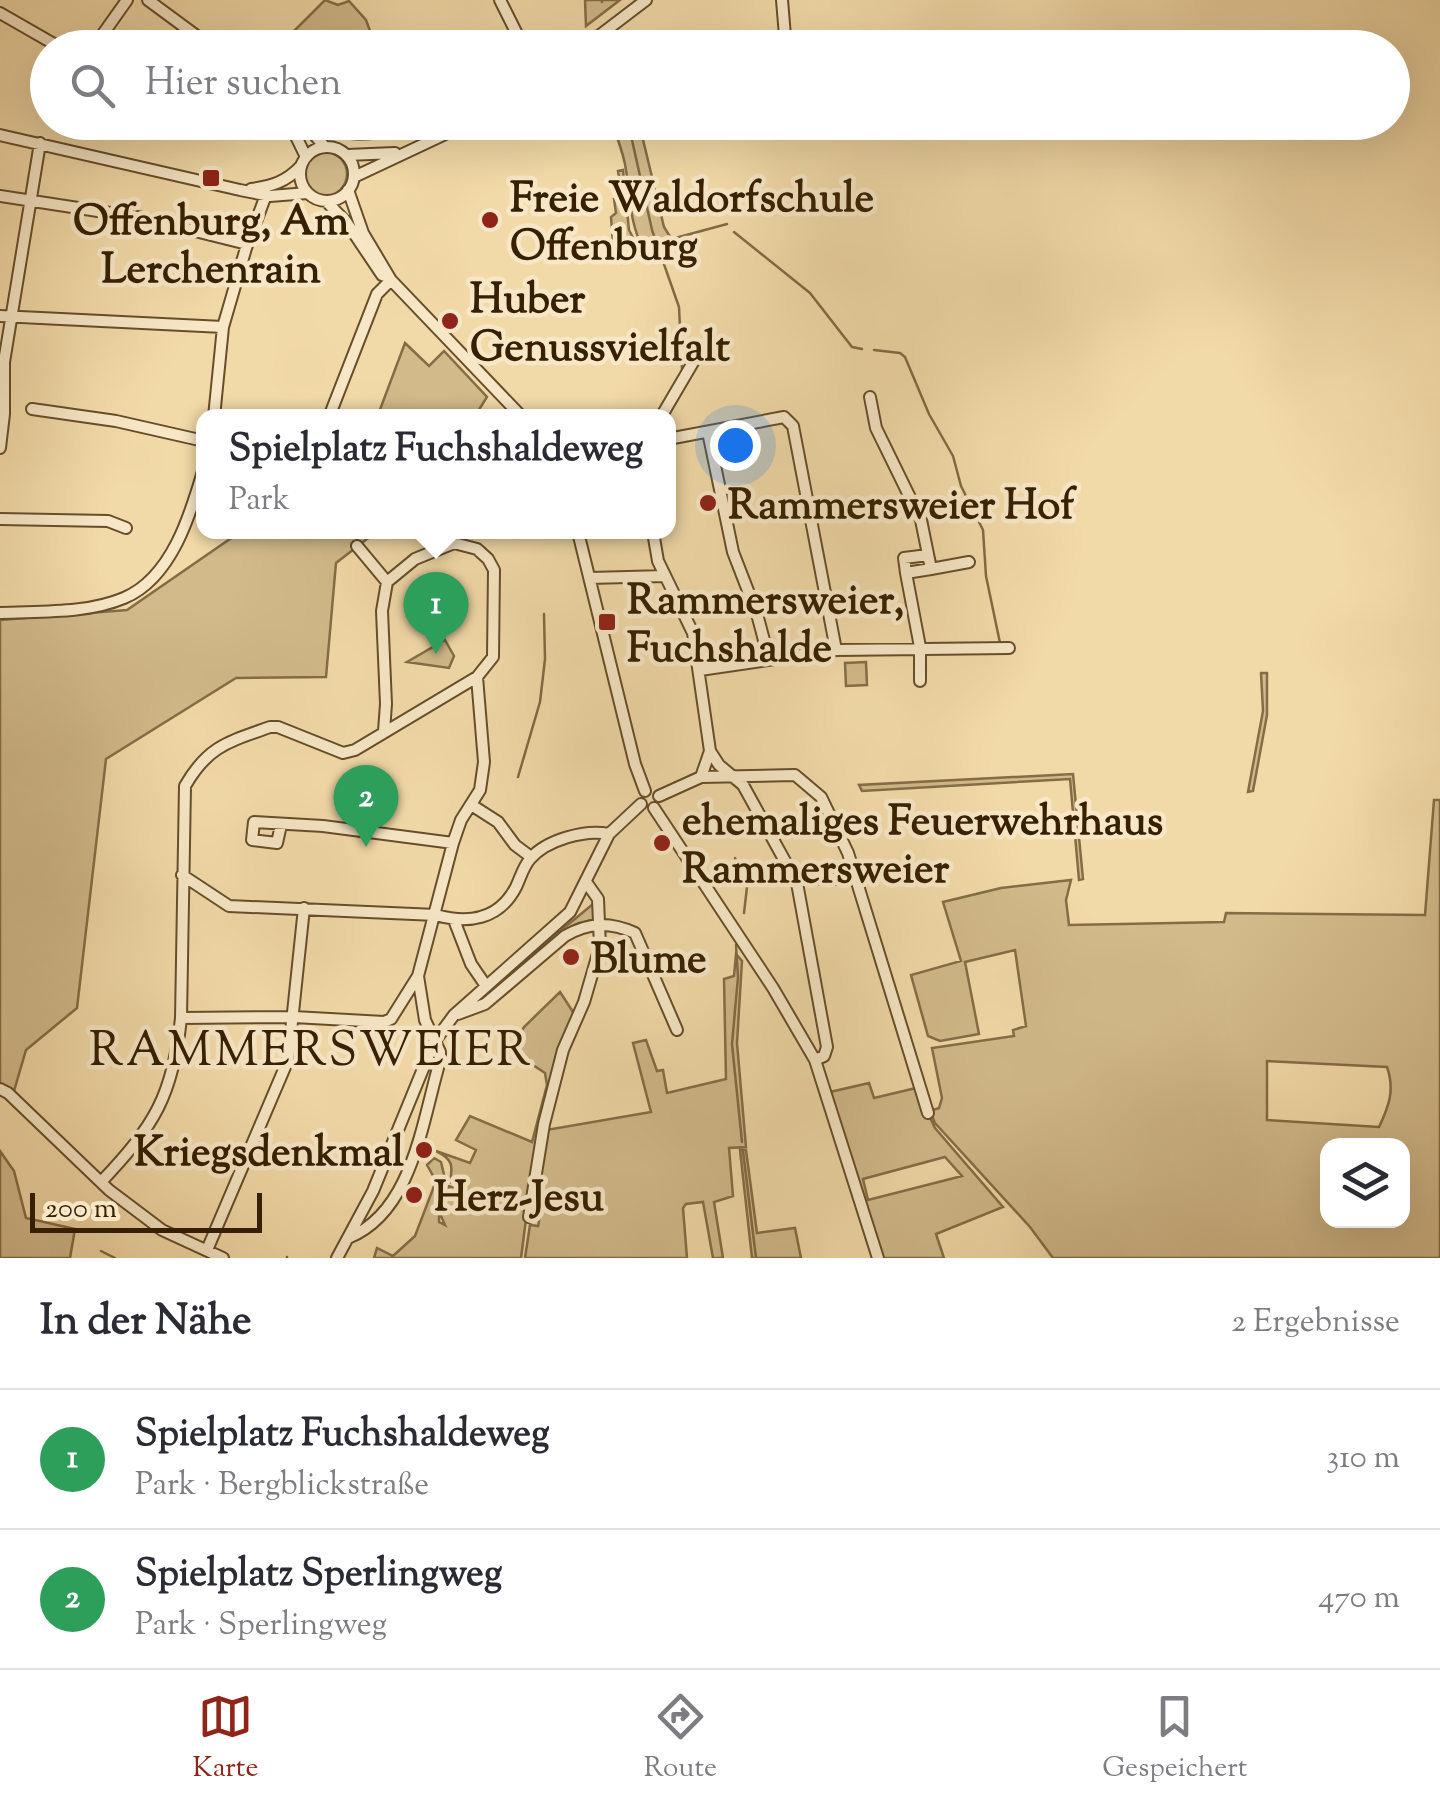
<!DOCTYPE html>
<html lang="de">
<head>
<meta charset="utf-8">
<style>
  :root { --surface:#fff; --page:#f2f2f3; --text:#2b2b33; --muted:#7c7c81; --line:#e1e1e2; --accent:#8f2418 }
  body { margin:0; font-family:"Sorts Mill Goudy",serif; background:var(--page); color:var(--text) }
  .controls { position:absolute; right:30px; bottom:30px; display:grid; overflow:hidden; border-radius:20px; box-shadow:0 10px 40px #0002 }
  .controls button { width:90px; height:90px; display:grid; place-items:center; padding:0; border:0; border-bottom:2px solid var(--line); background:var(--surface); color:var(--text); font:50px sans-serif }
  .scale { position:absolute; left:30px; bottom:25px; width:232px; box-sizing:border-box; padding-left:10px; border:5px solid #372000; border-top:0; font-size:28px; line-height:35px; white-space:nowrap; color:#372000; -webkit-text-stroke:8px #f7e7c6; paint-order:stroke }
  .you { position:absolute; left:735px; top:445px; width:35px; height:35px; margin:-25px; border:8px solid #fff; border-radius:50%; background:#1a73e8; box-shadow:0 0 0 15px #1a73e833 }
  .badge { display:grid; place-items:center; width:65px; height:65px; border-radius:50%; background:var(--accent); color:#fff; font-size:32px; font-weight:700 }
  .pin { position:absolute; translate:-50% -82px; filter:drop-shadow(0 2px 5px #0008) }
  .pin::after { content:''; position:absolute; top:52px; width:35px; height:30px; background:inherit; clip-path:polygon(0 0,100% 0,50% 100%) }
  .popup { position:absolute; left:196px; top:409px; width:480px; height:130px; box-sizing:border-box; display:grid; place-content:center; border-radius:20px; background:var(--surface); filter:drop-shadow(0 2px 8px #0005); font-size:32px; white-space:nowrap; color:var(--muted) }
  .popup b { font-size:38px; color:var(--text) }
  .popup::after { content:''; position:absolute; left:50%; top:100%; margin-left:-20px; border:20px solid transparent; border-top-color:var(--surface) }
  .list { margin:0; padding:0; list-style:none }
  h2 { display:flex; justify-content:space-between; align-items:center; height:130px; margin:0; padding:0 40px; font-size:42px }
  h2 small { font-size:32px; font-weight:400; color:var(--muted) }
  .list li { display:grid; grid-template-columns:65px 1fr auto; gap:30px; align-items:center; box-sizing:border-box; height:140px; padding:0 40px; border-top:2px solid var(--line) }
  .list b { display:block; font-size:38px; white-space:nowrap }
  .list p { margin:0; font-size:32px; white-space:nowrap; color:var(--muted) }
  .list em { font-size:32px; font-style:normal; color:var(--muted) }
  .icon { flex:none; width:55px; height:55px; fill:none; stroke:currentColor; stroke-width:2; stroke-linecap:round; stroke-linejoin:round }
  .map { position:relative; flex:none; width:1440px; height:1258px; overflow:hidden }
  .search { position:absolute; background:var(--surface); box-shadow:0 10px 40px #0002; left:30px; right:30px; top:30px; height:110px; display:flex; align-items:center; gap:25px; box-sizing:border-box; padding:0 35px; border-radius:55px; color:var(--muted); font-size:38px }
  .sheet { height:410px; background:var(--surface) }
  nav { display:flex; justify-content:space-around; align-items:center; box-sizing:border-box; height:140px; border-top:2px solid var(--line); background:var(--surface); font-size:28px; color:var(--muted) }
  nav a { display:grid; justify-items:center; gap:5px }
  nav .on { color:var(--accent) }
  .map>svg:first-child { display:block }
  .green { fill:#d2ba8b; stroke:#846d46; stroke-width:2.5; fill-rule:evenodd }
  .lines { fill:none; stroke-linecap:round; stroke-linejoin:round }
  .stream { stroke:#816a43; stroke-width:2.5 }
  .minor-casing { stroke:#664e2a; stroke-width:14 }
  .minor { stroke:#f7e7c6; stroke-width:10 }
  .poi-dot { fill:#8f2418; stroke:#f7e7c6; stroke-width:4 }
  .labels { text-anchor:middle; stroke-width:9; stroke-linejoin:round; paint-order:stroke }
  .poi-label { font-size:42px; font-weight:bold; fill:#372000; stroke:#f7e7c6; text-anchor:start }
  .quarter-label { font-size:48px; letter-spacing:2.5px; fill:#372000; stroke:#f7e7c6 }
</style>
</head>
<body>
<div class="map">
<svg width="1440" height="1258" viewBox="0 0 1440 1258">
  <rect width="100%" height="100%" fill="#f2daa8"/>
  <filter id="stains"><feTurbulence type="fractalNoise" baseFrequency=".002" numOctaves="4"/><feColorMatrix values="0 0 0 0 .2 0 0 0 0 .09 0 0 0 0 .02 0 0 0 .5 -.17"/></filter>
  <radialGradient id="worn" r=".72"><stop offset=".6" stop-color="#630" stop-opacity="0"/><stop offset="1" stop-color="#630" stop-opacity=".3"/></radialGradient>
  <path class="green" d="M325,0L338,5L349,1L366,20L376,47H278Z
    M585,0H620L586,26Z
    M319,123H404L408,133C376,139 345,148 319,123Z
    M612,123H639L664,227L677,248L654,253L644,250C629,223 631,199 626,170C624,154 617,138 612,123Z
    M303 174a22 22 0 1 1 44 0a22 22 0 1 1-44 0Z
    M623,170L629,230L638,247L636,248L613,244L611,217L616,213L614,199L622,198L618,171Z
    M405,343L429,366L444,351L487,397L475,416H356L357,413L378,415Z
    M240,532H376L336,563L326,677L236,678L106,759L77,1008L26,1050L14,1091L0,1084V620L127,610Z
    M445,640L454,656L449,668L407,662Z
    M866,662L867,685L846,686L845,663Z
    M1261,673H1267V715L1253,791L1248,792L1263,711Z
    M1073,774L1083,879L1079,880L1070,779L862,791L859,785Z
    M1434,800H1440V1258H1053L1030,1227L935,1123L930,1111L939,1108L942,1098L932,1048L1014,1036L1013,1030L1026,1026L1015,950L965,962L979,1034L940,1041L928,1036L911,975L961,961L943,902L1001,888L1071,880L1066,900L1069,925L1224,922L1226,913L1425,915ZM1267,1061L1387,1067C1395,1090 1389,1106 1379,1127L1267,1120ZM1328,1146H1402V1220H1328Z
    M593,904L594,919L575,925L485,998L468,1007Z
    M736,954L742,961L737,1043L746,1147L729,1148L733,1196L714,1202L723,1258H713L703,1202L686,1204L683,1208L687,1258H525L530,1225L538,1226L542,1206L534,1203L546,1130L651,1112L633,1043L646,1040L657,1071L663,1070L667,1093L726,1079L724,979L734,976Z
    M560,992L575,1015L530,1188L521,1258H374L377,1248L393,1256L415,1236L436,1181L427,1165L434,1158L441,1162L446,1183L439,1216V1222L445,1225L441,1216L449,1186L458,1190L460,1187L450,1182C453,1166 453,1159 436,1151L470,1163L476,1150L456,1140L470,1116L532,1142L547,1085L545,1073L510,1050L524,1027Z
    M869,1083L874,1098L916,1088L935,1128L1003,1207L936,1234L944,1258H883L830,1092ZM945,1157L962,1176L868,1200L863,1179Z
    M740,1150H746L757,1233L795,1228L801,1258H752Z
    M0,1151L14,1171L26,1218L75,1229L70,1258H0Z"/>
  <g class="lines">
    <path class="stream" d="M602,2V0
      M628,122L652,230L679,307L682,369
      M734,232L810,293L852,347L862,349
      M657,243L727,224
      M874,350L900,353L905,357L929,414L953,456L961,486L983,530L986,576L1000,643
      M518,777L540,702L545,659L544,614
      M735,858L745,878
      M744,913L747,887
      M736,945L738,977L732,1044L742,1142
      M743,1151L756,1258
      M101,1251L115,1258
      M287,1258V1257"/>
    <defs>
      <path id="minor" d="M148,0L213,48
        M500,0L524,48
        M782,0L786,48
        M0,13L61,48
        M93,48L127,0
        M583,48L646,0
        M289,122L306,157
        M303,122L325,147
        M716,123L743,128L765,122
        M0,135L240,190L270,196L308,193
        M300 174a27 27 0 1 1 54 0a27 27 0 1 1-54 0Z
        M347,155L395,153
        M354,177L471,122
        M251,189C272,186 286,182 301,166
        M348,190L363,233L391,280L522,417
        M0,196L143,218L247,244
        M326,201L347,223L382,275L388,277
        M0,316L223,327
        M870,397L876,428L921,520L931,569L906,573L920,647V681
        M32,409L116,421L204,441
        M214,417L223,327L246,248L266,195
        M329,417L377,294L391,280
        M661,417L695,359
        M708,432L733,552L757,614L769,659
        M668,439L784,417L793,426L836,650
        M0,448L4,414V362L40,143
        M0,519L108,521L126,528
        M578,532L635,764L645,791
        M653,532L658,561L693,633L710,751L701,777L659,796
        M357,546L387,582
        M931,569L969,562
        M906,573L904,558L928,555
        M590,578L665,576
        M0,613C40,611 86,614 124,598C172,578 191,513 204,468
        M700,670L836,650L1009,648
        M710,751L719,765L743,785L797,883L827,1047L824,1056L815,1060
        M701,777L795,775L821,797L848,853L928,1113
        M473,806L498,822L515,845L531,857
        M654,808L773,988L815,1060L878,1258
        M281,825L277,843L252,840L254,822L323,826L453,843
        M182,875L229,906L436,915C468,924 499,920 516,887C520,879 523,867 530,859C546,840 585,829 609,834
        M794,879H856
        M454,920L471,964L486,986
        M458,1014L485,1004L565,936C589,922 610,922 635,933L677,1030
        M181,1018L294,1017L384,1022L391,1019L418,976
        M0,1089L8,1093L109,1190L162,1230L223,1258
        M101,1182C154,1126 173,1096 181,1018L185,786C208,746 228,742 270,727H278L343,753L355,750L477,677
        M529,1217L544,1124L563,1050L584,1002L600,947L598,899L586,882
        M348,1238C413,1212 422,1121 440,1061V1052L425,1020L418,976L453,843L461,820L480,790L484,762L477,677L493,657L494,570L488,559L477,549L454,543L415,559L387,582L382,611L386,704L384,731
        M207,1250L288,1060L304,908
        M337,1258L373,1191L434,1042L454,1015L570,912L609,834L641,804"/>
    </defs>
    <use href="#minor" class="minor-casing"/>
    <use href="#minor" class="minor"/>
  </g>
  <g class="poi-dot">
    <rect x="201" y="168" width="20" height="20" rx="5"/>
    <circle cx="490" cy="220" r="10"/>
    <circle cx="450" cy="321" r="10"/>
    <circle cx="708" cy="503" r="10"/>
    <rect x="597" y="612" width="20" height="20" rx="5"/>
    <circle cx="662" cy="843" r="10"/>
    <circle cx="571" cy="957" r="10"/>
    <circle cx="424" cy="1150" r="10"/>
    <circle cx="414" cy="1195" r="10"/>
  </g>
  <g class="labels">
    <g class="poi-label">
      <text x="510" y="211">Freie Waldorfschule<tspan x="510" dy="48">Offenburg</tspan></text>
      <text x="211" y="234" text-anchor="middle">Offenburg, Am<tspan x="211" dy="48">Lerchenrain</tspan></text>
      <text x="470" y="312">Huber<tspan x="470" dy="48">Genussvielfalt</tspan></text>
      <text x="728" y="518">Rammersweier Hof</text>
      <text x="627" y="613">Rammersweier,<tspan x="627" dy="48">Fuchshalde</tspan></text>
      <text x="682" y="834">ehemaliges Feuerwehrhaus<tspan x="682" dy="48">Rammersweier</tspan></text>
      <text x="591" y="972">Blume</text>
      <text x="404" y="1165" text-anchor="end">Kriegsdenkmal</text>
      <text x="434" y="1210">Herz-Jesu</text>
    </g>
    <g class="quarter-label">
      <text x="311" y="1065">RAMMERSWEIER</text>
    </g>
  </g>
  <rect width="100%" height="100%" filter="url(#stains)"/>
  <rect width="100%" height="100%" fill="url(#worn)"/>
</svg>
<div class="controls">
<button><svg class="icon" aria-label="layers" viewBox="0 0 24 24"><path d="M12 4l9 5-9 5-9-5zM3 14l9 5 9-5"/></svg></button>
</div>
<div class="scale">200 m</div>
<div class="you"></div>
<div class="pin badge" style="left:436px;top:654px;background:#2e9e5b">1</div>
<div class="popup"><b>Spielplatz Fuchshaldeweg</b>Park</div>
<div class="pin badge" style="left:366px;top:847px;background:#2e9e5b">2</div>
<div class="search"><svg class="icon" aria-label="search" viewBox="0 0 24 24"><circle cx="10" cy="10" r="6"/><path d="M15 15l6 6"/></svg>Hier suchen</div>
</div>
<section class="sheet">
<h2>In der Nähe<small>2 Ergebnisse</small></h2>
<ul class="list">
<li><span class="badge" style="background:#2e9e5b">1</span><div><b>Spielplatz Fuchshaldeweg</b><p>Park · Bergblickstraße</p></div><em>310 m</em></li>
<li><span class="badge" style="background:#2e9e5b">2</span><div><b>Spielplatz Sperlingweg</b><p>Park · Sperlingweg</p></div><em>470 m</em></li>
</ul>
</section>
<nav>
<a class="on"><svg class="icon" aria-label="map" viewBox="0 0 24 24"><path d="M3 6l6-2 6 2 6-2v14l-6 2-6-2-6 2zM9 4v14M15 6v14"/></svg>Karte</a>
<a><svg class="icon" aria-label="directions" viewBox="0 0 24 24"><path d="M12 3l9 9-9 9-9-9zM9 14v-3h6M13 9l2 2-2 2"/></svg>Route</a>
<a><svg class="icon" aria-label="saved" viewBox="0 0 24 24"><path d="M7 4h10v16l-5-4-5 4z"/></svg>Gespeichert</a>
</nav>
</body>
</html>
